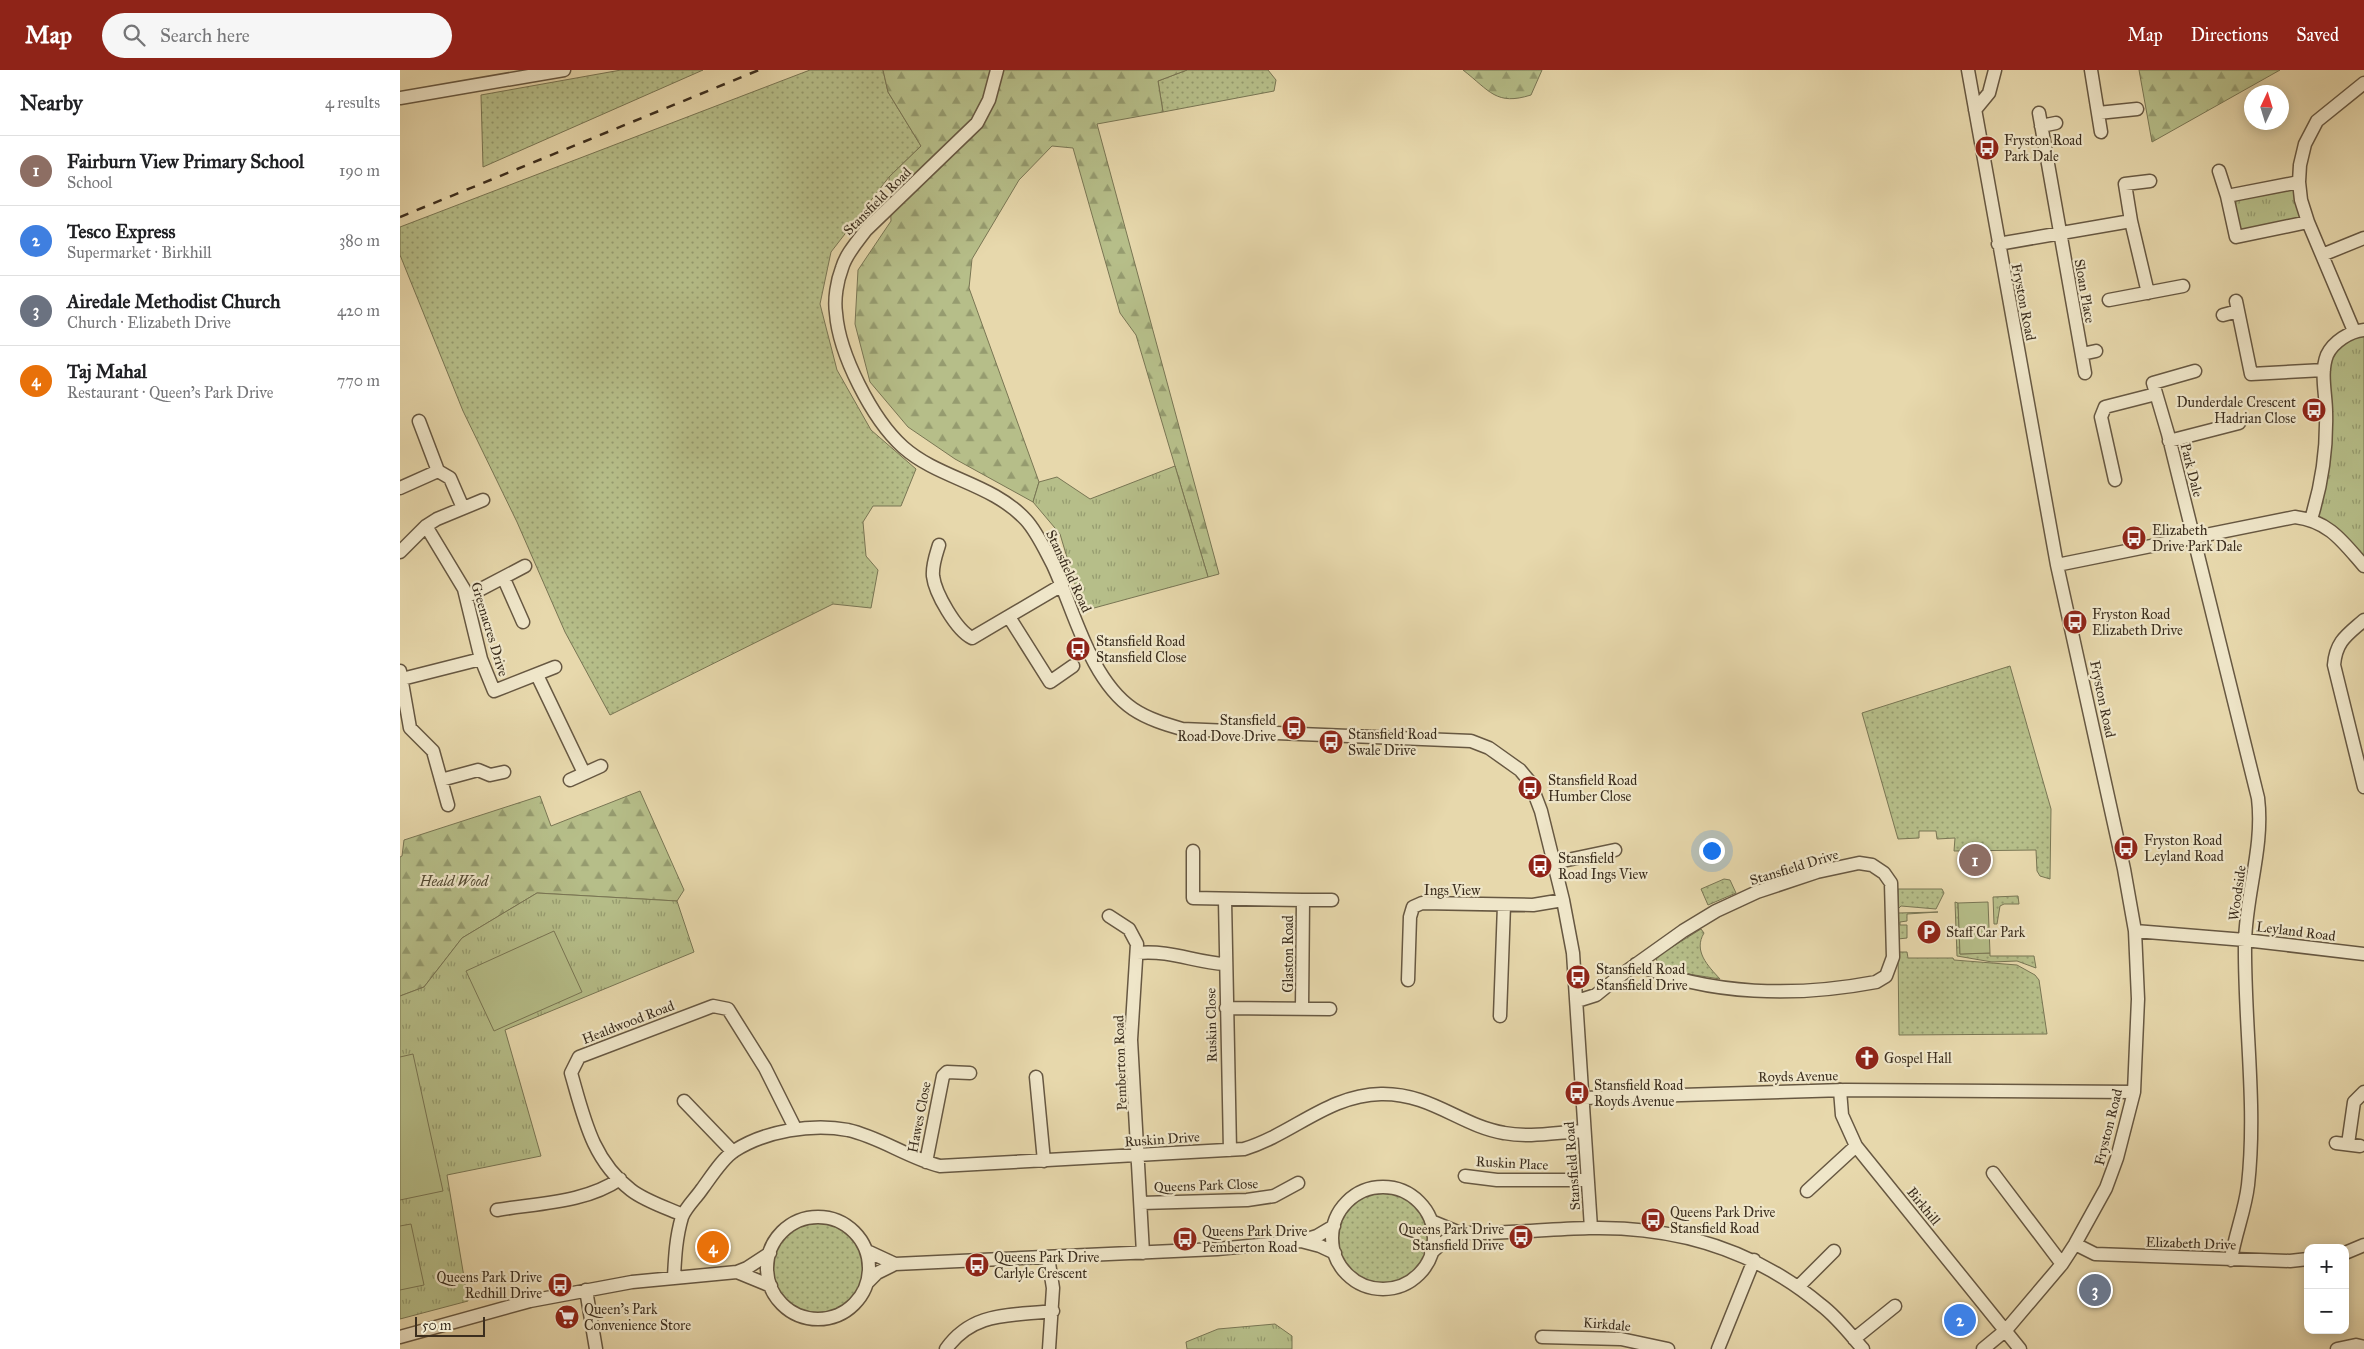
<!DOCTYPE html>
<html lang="en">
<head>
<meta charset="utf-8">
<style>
  :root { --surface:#fff; --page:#f6f6f6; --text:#202124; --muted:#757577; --line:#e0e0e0; --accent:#8f2418 }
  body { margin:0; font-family:"IM FELL Great Primer",serif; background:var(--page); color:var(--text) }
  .controls { position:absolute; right:15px; bottom:15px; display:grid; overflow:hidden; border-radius:10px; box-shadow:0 2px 12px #0003 }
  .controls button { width:45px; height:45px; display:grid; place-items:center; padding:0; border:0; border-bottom:1px solid var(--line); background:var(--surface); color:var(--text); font:25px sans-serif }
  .compass { position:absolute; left:1844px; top:15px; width:45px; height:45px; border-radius:50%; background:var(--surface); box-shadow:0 2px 12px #0003; rotate:4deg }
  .scale { position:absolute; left:15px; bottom:12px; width:70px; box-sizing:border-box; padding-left:5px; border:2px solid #3c2e1e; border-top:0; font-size:14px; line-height:18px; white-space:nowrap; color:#3c2e1e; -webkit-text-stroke:4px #efe6c9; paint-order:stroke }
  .you { position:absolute; left:1311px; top:780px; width:18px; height:18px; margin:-12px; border:4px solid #fff; border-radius:50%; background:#1a73e8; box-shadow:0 0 0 8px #1a73e833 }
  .badge { display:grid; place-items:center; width:32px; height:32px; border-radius:50%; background:var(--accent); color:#fff; font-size:16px; font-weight:700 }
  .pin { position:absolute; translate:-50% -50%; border:2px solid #fff; box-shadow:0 1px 5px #0006 }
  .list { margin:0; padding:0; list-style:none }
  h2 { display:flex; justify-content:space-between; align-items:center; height:65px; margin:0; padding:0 20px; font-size:21px }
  h2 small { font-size:16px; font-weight:400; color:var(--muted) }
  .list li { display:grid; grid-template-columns:32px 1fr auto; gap:15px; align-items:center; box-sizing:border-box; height:70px; padding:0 20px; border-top:1px solid var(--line) }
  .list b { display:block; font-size:19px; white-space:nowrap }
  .list p { margin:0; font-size:16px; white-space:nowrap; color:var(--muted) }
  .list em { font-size:16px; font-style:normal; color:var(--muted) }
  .icon { flex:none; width:28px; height:28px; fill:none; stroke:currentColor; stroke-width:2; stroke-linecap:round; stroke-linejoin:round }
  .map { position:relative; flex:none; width:1964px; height:1279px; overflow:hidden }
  header { display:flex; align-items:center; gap:30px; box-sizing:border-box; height:70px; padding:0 25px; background:var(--accent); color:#fff }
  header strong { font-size:24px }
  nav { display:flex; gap:28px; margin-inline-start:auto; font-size:18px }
  .search { width:350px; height:45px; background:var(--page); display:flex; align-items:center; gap:12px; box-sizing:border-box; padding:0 18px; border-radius:28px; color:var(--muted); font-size:19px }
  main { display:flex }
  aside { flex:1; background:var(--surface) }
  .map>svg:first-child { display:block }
  .grass { fill:url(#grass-dots); stroke:#797654 }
  .forest { fill:url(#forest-firs); stroke:#797654 }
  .park { fill:url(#park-tufts); stroke:#797654 }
  .pitch { fill:#b6be89; stroke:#797654 }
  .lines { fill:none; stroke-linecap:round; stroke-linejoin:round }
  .minor-casing { stroke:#675842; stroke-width:15 }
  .minor { stroke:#efe6c9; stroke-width:12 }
  .rail { stroke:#3c2e1e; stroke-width:2.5; stroke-dasharray:9 9; stroke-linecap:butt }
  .labels { text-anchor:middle; stroke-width:4.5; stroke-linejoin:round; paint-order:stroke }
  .poi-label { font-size:14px; fill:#3c2e1e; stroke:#efe6c9; text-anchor:start }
  .street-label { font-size:14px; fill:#3c2e1e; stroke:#efe6c9 }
  .park-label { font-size:14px; font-style:italic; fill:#544b33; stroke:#efe6c9 }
</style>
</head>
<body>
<header>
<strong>Map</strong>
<div class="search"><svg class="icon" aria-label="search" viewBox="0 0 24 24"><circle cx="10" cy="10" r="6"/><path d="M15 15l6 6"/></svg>Search here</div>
<nav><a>Map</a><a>Directions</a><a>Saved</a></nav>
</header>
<main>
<aside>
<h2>Nearby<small>4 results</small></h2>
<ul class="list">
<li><span class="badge" style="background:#8d6e63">1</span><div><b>Fairburn View Primary School</b><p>School</p></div><em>190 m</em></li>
<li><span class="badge" style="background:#3f7fe0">2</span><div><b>Tesco Express</b><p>Supermarket · Birkhill</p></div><em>380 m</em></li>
<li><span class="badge" style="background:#6b7280">3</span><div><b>Airedale Methodist Church</b><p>Church · Elizabeth Drive</p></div><em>420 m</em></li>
<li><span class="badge" style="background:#e8710a">4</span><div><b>Taj Mahal</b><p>Restaurant · Queen's Park Drive</p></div><em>770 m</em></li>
</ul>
</aside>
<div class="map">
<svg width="1964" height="1279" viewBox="0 0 1964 1279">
  <defs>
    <pattern id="grass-dots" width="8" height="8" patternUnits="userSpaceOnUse" patternTransform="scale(1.25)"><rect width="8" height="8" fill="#b6be89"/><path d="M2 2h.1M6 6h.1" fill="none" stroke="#959b6f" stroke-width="1.8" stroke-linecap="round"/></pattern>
    <pattern id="forest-firs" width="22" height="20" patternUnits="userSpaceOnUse" patternTransform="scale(1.25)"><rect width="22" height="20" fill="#b6be89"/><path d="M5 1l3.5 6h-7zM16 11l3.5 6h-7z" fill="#959b6f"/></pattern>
    <pattern id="park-tufts" width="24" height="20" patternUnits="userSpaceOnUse" patternTransform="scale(1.25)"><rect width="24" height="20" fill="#b6be89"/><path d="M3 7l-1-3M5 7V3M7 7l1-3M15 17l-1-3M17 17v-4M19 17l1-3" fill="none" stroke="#959b6f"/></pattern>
  </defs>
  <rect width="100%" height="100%" fill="#e7d8ac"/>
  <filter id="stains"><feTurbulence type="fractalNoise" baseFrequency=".004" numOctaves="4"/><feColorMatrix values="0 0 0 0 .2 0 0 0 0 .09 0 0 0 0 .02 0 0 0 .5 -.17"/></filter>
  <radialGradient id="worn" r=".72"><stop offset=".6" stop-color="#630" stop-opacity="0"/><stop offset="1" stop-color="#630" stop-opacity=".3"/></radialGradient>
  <path class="grass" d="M221,0H303L83,97L81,25Z
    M410,0H483L488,22L521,76L489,107L431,182L420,234L437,300L471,360L516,399L501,436H473L463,452L466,486L478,500L471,538L433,534L210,645L165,562L117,452L63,341L0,185V157Z
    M787,0H868L876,10L874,21L763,42L758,11Z
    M1610,596L1651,739L1650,809L1640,806L1637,801L1636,780L1554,781L1555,768L1537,769L1536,761H1519V768L1498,769L1462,643Z
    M1324,809L1330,810L1336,823L1308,835L1301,819Z
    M1498,819H1542L1544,823L1536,839L1501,836L1498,839Z
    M1618,826L1619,834H1604L1600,836L1597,854H1594L1593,827Z
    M1555,832L1558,833L1560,884L1590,883V886H1634L1636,898L1617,891L1592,892L1557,886Z
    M1538,842L1507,844V851L1500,852V855H1507V868L1498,869V843Z
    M1301,859L1304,863C1293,881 1308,896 1320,909L1263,900L1258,896L1256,887Z
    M1498,882H1507L1508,888H1553L1554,890L1617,895L1635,905L1639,910L1647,964L1499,965Z
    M937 1167a46 46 0 1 1 92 0a46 46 0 1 1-92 0Z
    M372 1198a46 46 0 1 1 92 0a46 46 0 1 1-92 0Z"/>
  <path class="forest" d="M483,0H787L758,11L763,42L697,54L819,504L808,507L736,265L720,243L673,78L652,76L619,110L572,189L569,218L639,412L633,432L555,389L508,357L470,312L455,254L458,200L491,151L489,107L521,76L488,22Z
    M1063,0H1142L1131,25C1096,36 1090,21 1063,0Z
    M1739,0H1880L1752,72Z
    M240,721L284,820L277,831L137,823L62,868L24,917L0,926V787L2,786L4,770L140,726L151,756Z"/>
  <path class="park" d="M1899,112L1908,152L1836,167L1827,126Z
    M1964,260V496L1911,449L1920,421L1928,284Z
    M775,396L808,507L683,541L660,464L633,432L639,412L657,407L690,429Z
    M137,823L277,831L294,882L105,960L141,1086L47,1105L68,1231L0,1249V926L24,917L62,868Z
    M875,1254L892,1266V1279H787L786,1272L818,1259Z"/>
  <path class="pitch" d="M1588,832L1590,883L1560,884L1558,833Z
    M154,861L182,922L94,961L66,901Z
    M13,984L43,1121L0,1130V987Z
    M11,1154L24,1215L0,1220V1156Z"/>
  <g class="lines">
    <defs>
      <path id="minor" d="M597,0L589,30L577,53L466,160C457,172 446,184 442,198C437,211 434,229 436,243C439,284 472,349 503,377C539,409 592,413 626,450C637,462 645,480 653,495C674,540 690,610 733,639C748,649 765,654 782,659L1071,671L1089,678L1120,700L1130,712L1141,741L1163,830L1173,883L1191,1158
        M1568,0L1657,495L1724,799L1735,861L1738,929L1734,1022L1717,1088L1706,1118L1675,1174L1662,1194L1606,1260L1583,1279
        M1691,0L1701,62
        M0,28L164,0
        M1575,40L1589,23L1595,0
        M1639,43L1685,303
        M1698,43L1737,39
        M1641,56L1656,53
        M1819,101L1827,126
        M1899,112L1827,126L1836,167L1908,152
        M1598,174L1731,151
        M1922,185L1964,168
        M1748,223L1731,151L1725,114L1750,111
        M1709,230L1783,216
        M1836,231L1851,304L1924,300
        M1823,245L1838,241
        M1954,261L1908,152L1901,130L1899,112L1900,95L1905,74L1917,51L1964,13
        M1682,284L1696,281
        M1795,301L1753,313L1768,364L1858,728C1864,777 1846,823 1845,872C1844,953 1857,1035 1848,1115C1845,1141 1835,1164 1831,1190
        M19,351L38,401
        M1769,371L1839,353
        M1715,410L1701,347L1705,337L1756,324
        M0,418L38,401L50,408L63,438
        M1911,449C1922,414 1927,379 1926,342C1926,324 1920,303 1927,285C1933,272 1950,261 1964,260
        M26,456L64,519L81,589L94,621L155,597
        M539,475C536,485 532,495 533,506C535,523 556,560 572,568L662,515
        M0,482L26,456L37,449L83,430
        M1657,495L1895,447C1929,451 1943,472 1964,496
        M104,509L123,552
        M66,527L125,496
        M609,547L650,612L673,596
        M1964,550C1947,565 1936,571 1934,595L1964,717
        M0,601L10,658L33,681L48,735
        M137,605L184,703
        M2,609L81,589
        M41,710L78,700L90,705L104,702
        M170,710L201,696
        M793,781V828L903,830L902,938
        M1153,793L1215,780
        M825,830L830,1080
        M903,830H932
        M709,846L729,859L737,874L731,970L743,1183
        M1735,861L1845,870L1964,884
        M737,883C772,880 793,892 825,894
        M1008,910L1010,847L1013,837L1022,833L1133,835L1163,830
        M1177,931L1196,925L1217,908L1283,861L1316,841L1357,822L1417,802L1459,793L1472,795L1484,803L1491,813L1493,887L1486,906L1476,912C1397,927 1310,926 1236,894
        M826,938L930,939
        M1100,946L1104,835
        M636,1007L644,1091
        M1440,1020L1442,1045L1456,1076L1620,1279
        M1183,1028L1445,1020L1734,1022
        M284,1031L333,1082
        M1936,1073L1960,1076
        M1948,1074L1954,1032L1964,1022
        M526,1092L543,1006L547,1002L570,1003
        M1593,1103L1662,1194
        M1065,1106L1097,1110H1188
        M932 1168a51 51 0 1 1 102 0a51 51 0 1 1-102 0Z
        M1407,1121L1456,1076
        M741,1133L847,1130L874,1126L898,1113
        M97,1140C138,1133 185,1133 220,1109
        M283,1145C267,1138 245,1131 231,1120C192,1090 184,1048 171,1003L179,987L313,936L328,939L365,998L395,1058
        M367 1198a51 51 0 1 1 102 0a51 51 0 1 1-102 0Z
        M1031,1151L1060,1163
        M901,1171L920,1176L935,1183
        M1675,1174L1695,1184L1890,1191L1908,1189
        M467,1181L495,1194
        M1031,1183L1042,1173L1060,1163C1103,1164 1146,1159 1189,1158C1276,1156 1354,1179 1421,1235C1437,1247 1450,1264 1463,1279
        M1945,1183L1964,1175
        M648,1187L653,1218L649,1279
        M337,1202L371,1216
        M274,1207C275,1187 276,1167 282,1147C286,1137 296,1128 302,1119C311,1107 322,1089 334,1081C365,1061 412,1053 448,1060C480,1067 508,1088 540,1096L844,1079C893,1064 928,1025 981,1024C1031,1023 1061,1056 1104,1063C1130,1068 1158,1062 1184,1061
        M467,1213L477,1203L495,1194L817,1179L901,1171L917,1166L934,1156
        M1398,1217L1434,1181
        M186,1220L196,1279
        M0,1267L130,1231L232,1212L337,1202L347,1198L370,1183
        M1142,1267L1221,1269L1268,1279
        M1454,1269L1495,1236
        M546,1279C573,1241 610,1246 653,1241
        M1318,1279L1354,1190
        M1937,1279L1956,1275L1964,1277"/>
    </defs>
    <use href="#minor" class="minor-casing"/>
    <use href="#minor" class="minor"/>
    <path class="rail" d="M0,147L359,0"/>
  </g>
  <defs>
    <symbol id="bus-disc" viewBox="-11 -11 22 22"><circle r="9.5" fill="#8f2418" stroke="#efe6c9"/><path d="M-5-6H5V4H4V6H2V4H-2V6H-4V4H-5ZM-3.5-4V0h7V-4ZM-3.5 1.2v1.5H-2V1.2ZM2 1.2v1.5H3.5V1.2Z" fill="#fff"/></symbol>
    <symbol id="parking-disc" viewBox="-11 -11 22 22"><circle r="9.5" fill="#8f2418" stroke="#efe6c9"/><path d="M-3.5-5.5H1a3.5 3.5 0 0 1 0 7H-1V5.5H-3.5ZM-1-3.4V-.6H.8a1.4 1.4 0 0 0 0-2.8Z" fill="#fff"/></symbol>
    <symbol id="church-disc" viewBox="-11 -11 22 22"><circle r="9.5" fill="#8f2418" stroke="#efe6c9"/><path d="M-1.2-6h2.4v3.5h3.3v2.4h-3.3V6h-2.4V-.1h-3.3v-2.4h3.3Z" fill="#fff"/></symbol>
    <symbol id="supermarket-disc" viewBox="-11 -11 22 22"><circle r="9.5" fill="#8f2418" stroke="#efe6c9"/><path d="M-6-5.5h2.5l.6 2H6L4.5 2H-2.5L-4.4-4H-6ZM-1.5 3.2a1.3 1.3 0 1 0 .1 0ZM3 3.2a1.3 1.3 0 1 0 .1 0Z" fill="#fff"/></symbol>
  </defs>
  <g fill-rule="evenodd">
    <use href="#bus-disc" x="1573" y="64" width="28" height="28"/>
    <use href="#bus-disc" x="1900" y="326" width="28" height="28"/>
    <use href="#bus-disc" x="1720" y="454" width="28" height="28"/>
    <use href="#bus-disc" x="1661" y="538" width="28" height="28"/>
    <use href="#bus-disc" x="664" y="565" width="28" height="28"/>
    <use href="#bus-disc" x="880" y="644" width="28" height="28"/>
    <use href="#bus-disc" x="917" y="658" width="28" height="28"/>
    <use href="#bus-disc" x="1116" y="704" width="28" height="28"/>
    <use href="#bus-disc" x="1712" y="764" width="28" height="28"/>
    <use href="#bus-disc" x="1126" y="782" width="28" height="28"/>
    <use href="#parking-disc" x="1515" y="848" width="28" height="28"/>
    <use href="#bus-disc" x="1164" y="893" width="28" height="28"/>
    <use href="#church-disc" x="1453" y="974" width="28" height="28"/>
    <use href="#bus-disc" x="1163" y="1009" width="28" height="28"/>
    <use href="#bus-disc" x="1239" y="1136" width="28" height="28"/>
    <use href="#bus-disc" x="1107" y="1153" width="28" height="28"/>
    <use href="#bus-disc" x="771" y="1155" width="28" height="28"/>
    <use href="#bus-disc" x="563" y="1181" width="28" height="28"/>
    <use href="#bus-disc" x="146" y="1201" width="28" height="28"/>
    <use href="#supermarket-disc" x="153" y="1233" width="28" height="28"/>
  </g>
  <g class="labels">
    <g class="poi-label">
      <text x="1604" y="75">Fryston Road<tspan x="1604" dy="16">Park Dale</tspan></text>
      <text x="1896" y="337" text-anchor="end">Dunderdale Crescent<tspan x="1896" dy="16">Hadrian Close</tspan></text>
      <text x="1752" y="465">Elizabeth<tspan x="1752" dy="16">Drive Park Dale</tspan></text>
      <text x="1692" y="549">Fryston Road<tspan x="1692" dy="16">Elizabeth Drive</tspan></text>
      <text x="696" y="576">Stansfield Road<tspan x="696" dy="16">Stansfield Close</tspan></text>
      <text x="876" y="655" text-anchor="end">Stansfield<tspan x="876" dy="16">Road Dove Drive</tspan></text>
      <text x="948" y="669">Stansfield Road<tspan x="948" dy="16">Swale Drive</tspan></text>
      <text x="1148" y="715">Stansfield Road<tspan x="1148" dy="16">Humber Close</tspan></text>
      <text x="1744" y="775">Fryston Road<tspan x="1744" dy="16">Leyland Road</tspan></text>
      <text x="1158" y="793">Stansfield<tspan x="1158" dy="16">Road Ings View</tspan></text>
      <text x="1546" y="867">Staff Car Park</text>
      <text x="1196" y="904">Stansfield Road<tspan x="1196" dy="16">Stansfield Drive</tspan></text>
      <text x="1484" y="993">Gospel Hall</text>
      <text x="1194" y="1020">Stansfield Road<tspan x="1194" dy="16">Royds Avenue</tspan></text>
      <text x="1270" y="1147">Queens Park Drive<tspan x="1270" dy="16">Stansfield Road</tspan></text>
      <text x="1104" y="1164" text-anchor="end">Queens Park Drive<tspan x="1104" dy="16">Stansfield Drive</tspan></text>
      <text x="802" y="1166">Queens Park Drive<tspan x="802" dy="16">Pemberton Road</tspan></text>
      <text x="594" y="1192">Queens Park Drive<tspan x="594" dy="16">Carlyle Crescent</tspan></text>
      <text x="142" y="1212" text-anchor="end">Queens Park Drive<tspan x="142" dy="16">Redhill Drive</tspan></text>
      <text x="184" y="1244">Queen's Park<tspan x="184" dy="16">Convenience Store</tspan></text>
    </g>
    <g class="street-label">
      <text transform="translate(477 131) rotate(-45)" y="5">Stansfield Road</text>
      <text transform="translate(1685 221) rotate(80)" y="5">Sloan Place</text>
      <text transform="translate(1624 232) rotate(79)" y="5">Fryston Road</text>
      <text transform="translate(1792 400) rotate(76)" y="5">Park Dale</text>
      <text transform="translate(669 501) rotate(65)" y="5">Stansfield Road</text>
      <text transform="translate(90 559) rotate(73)" y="5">Greenacres Drive</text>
      <text transform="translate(1703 629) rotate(78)" y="5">Fryston Road</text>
      <text transform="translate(1394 797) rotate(-17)" y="5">Stansfield Drive</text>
      <text x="1052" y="825">Ings View</text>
      <text transform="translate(1837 823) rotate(-82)" y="5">Woodside</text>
      <text transform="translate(1896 861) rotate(7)" y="5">Leyland Road</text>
      <text transform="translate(888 884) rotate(-90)" y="5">Glaston Road</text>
      <text transform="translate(228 952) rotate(-21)" y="5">Healdwood Road</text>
      <text transform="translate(811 955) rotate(-91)" y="5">Ruskin Close</text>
      <text transform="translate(720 993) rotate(-92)" y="5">Pemberton Road</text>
      <text transform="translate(1398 1006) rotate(-1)" y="5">Royds Avenue</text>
      <text transform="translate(519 1047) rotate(-79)" y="5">Hawes Close</text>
      <text transform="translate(1708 1057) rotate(-76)" y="5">Fryston Road</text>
      <text transform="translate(762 1069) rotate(-4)" y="5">Ruskin Drive</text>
      <text transform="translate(1112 1093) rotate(3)" y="5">Ruskin Place</text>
      <text transform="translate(1172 1096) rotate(-94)" y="5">Stansfield Road</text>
      <text transform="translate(806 1115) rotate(-2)" y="5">Queens Park Close</text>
      <text transform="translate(1524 1136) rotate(51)" y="5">Birkhill</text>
      <text transform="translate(1791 1173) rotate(2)" y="5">Elizabeth Drive</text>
      <text transform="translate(1207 1254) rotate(5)" y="5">Kirkdale</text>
    </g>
    <g class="park-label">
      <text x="54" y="816">Heald Wood</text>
    </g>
  </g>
  <rect width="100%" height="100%" filter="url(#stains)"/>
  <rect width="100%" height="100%" fill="url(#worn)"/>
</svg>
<div class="controls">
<button>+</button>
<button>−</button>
</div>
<svg class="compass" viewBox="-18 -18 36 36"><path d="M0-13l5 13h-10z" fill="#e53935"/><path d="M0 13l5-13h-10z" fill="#757577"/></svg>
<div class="scale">50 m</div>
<div class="you"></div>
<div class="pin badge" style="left:1575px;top:790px;background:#8d6e63">1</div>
<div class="pin badge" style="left:1560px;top:1250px;background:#3f7fe0">2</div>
<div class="pin badge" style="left:1695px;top:1220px;background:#6b7280">3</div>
<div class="pin badge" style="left:313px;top:1177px;background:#e8710a">4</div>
</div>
</main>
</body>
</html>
